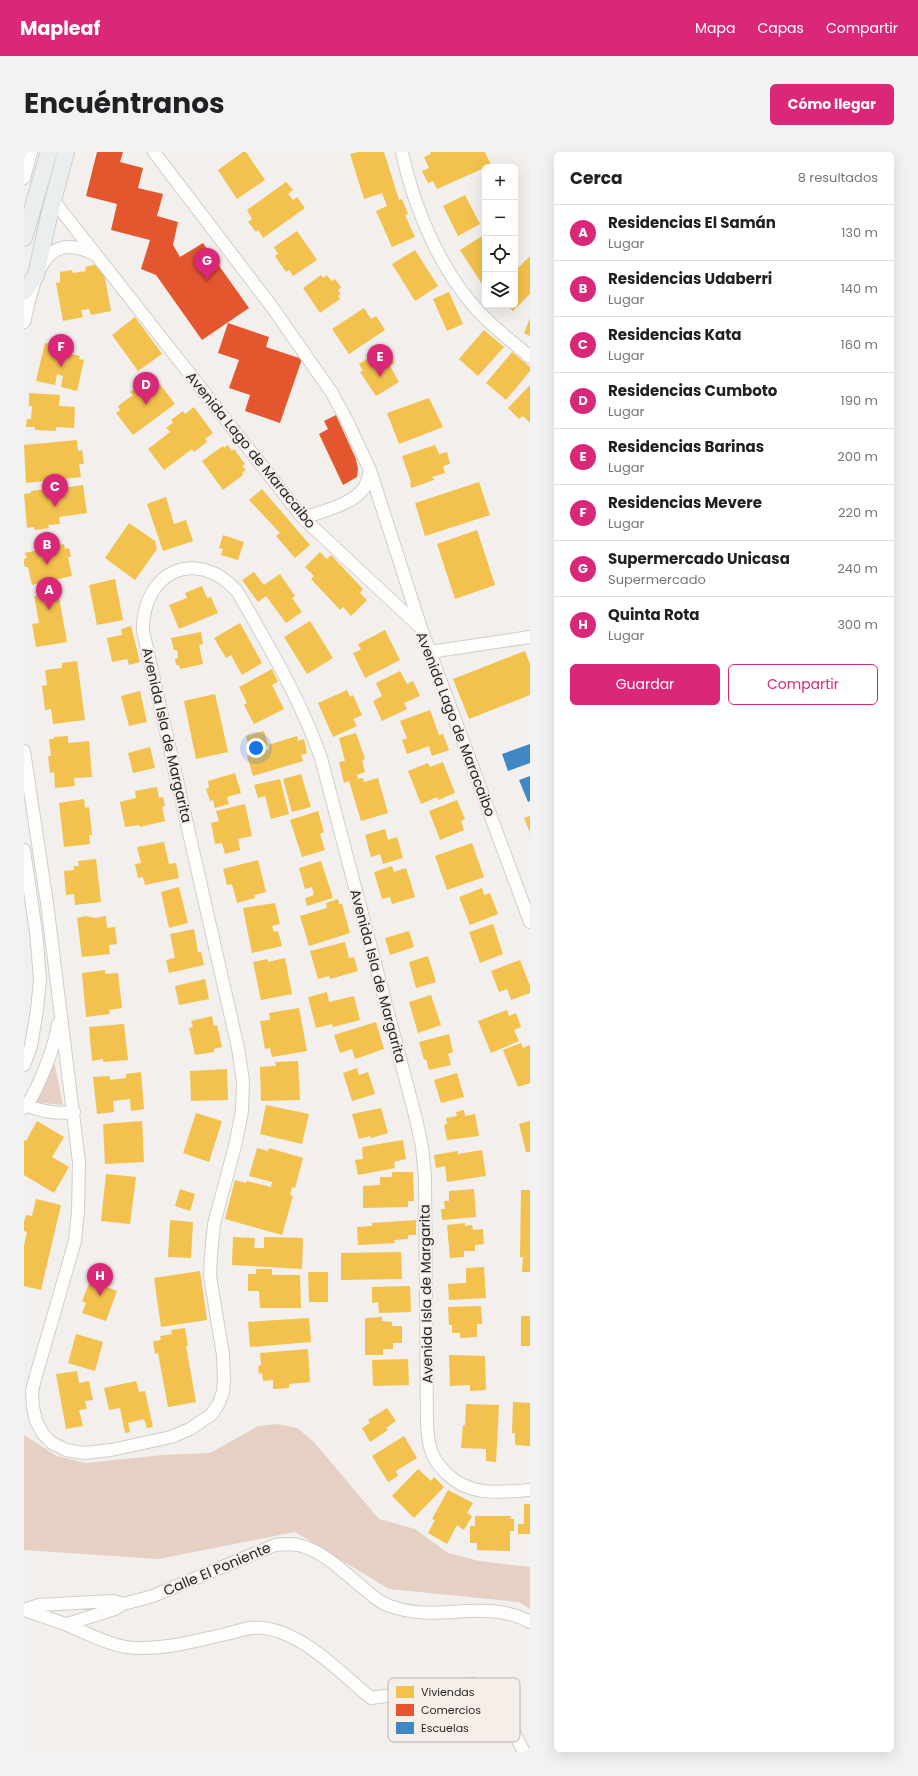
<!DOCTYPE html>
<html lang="es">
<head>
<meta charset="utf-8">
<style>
  :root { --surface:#fff; --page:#f2f2f2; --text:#202124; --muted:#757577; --line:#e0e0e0; --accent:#db2777 }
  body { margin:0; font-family:Poppins,sans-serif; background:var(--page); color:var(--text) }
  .controls { position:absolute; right:12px; top:12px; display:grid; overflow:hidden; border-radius:6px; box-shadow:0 4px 16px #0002 }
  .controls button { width:36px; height:36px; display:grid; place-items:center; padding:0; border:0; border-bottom:1px solid var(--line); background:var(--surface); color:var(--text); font:20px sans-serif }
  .you { position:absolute; left:232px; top:596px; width:14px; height:14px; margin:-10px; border:3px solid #fff; border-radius:50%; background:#1a73e8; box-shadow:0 0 0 6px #1a73e833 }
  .badge { display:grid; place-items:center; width:26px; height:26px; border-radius:50%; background:var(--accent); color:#fff; font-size:13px; font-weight:700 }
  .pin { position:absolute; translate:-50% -33px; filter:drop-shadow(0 1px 2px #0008) }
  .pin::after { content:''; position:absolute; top:21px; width:14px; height:12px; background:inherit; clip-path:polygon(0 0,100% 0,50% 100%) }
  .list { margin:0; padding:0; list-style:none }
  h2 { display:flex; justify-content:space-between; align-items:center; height:52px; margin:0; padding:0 16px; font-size:17px }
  h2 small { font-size:13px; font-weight:400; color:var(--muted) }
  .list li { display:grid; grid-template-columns:26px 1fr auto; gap:12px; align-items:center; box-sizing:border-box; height:56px; padding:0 16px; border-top:1px solid var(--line) }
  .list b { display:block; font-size:15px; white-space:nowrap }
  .list p { margin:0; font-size:13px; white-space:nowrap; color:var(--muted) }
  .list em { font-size:13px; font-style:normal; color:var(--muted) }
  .actions { display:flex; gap:8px; padding:12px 16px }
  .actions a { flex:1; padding:9px 0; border:1px solid var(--accent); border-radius:6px; text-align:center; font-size:14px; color:var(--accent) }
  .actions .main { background:var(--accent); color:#fff }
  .icon { flex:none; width:22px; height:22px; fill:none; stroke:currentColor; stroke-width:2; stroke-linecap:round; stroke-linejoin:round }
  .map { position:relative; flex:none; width:506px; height:1600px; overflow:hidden; border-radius:6px }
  header { display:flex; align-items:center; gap:24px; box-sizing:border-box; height:56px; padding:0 20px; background:var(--accent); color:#fff }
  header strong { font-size:19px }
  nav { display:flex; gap:22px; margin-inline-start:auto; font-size:14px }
  .intro { display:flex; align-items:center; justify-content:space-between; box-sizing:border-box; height:96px; padding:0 24px }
  h1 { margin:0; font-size:28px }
  .button { padding:10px 18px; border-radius:6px; background:var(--accent); color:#fff; font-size:14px; font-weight:700 }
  main { display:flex; gap:24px; padding:0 24px }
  aside { flex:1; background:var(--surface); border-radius:6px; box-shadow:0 4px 16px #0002 }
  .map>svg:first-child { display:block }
  .green { fill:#e5d0c3 }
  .homes { fill:#f2c14e }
  .shops { fill:#e4572e }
  .schools { fill:#3f88c5 }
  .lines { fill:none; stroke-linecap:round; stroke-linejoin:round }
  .street-casing { stroke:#d0cdca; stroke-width:14 }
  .secondary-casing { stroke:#d0cdca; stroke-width:18 }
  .street { stroke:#fdfdfc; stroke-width:12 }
  .secondary { stroke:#ebeeee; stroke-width:16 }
  .labels { text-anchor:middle; stroke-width:4; stroke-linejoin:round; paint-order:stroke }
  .street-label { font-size:14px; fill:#292624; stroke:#f6eee9 }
  .key { fill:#f6eee9; stroke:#b8b2ae; stroke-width:1 }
  .key-label { font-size:11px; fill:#292624 }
</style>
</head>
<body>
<header>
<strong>Mapleaf</strong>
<nav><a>Mapa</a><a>Capas</a><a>Compartir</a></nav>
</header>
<div class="intro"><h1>Encuéntranos</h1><a class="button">Cómo llegar</a></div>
<main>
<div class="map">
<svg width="506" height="1600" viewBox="0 0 506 1600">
  <rect width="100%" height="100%" fill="#f3efec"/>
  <path class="green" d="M30,909L39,953L11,950Z
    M253,1272L273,1276L289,1289L355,1367L391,1377L424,1401L455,1409L506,1415V1457L495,1450L365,1437L271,1380L134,1407L0,1398V1283L33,1304L62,1311L139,1303L186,1301L234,1274Z"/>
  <path class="homes" d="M219,0H222L241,28L213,47L194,18Z
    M334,0H360L375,48L378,47L384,62L381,63L391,85L368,95L352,59L363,54L358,41L340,47L326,2Z
    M406,0H461L467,13L413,37L409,29L404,31L398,19L405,16L400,5L407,2Z
    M262,30L269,38L264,42L269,48L273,45L281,56L239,86L234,78L232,80L224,70L228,67L223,58Z
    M441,43L456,72L434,84L419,54Z
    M273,79L293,108L269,124L265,118L262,120L251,104L254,102L250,95Z
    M461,82V137L436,98Z
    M391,98L414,134L391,149L368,112Z
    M506,104V142L489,159L483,153H491V119Z
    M74,112V116H77L78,122L80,121L87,159L67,163L65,157L57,158L59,165L39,169L32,131L36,130V120L48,118L49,121L62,119L61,115Z
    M297,123L299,126L303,123L307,129L311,127L317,135L314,138L317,142L314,144L316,147L296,161L279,136Z
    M425,140L439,172L423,179L409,147Z
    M340,156L347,167L352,164L361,178L325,202L308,177Z
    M111,165L138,202L114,219L88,183Z
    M506,166V184L500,181Z
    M460,178L480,195L454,224L435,207Z
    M21,191L39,195L38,200L56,204L55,207L60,208L53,239L37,235L39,224L33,222L31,233L12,229Z
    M356,199L361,209L367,205L370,211L366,214L375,230L352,244L336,220L339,219L335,212Z
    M488,200L506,215V219L482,248L462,231Z
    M129,223L151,252L109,283L92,261L96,258L94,254L109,243L106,240Z
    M506,233V271L499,264L495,267L484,256Z
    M5,241L36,243L35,254L51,255L50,276L32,275V279L11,278V275H2L3,267H7L8,254H5Z
    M405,246L419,275L375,292L363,261Z
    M170,255L189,281L181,287L183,290L170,300L168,297L140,318L124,297L146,280L142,276L149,271L147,268L159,259L161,262Z
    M53,288L54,299L58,298L60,312H55L57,325L2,331L0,293Z
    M204,293L208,299L210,297L221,312L218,314L222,318L218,321L219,323L199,338L178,309L199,294L200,296Z
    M411,293L415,302L423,300L426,312L419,314L421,321L408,325L410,328L387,336L386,331L387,330L378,304Z
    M455,330L466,363L401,384L391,351Z
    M59,333L63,361L35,365L36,372L24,373L25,376L11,378L10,375L3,376L0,342L7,341V339L22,337L23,339H39L38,336Z
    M238,337L286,393L271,406L252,384L256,381L225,348Z
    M142,345L150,372L162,368L169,389L139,399L123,352Z
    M105,371L131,389L133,397L111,428L81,406Z
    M453,378L471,433L431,447L413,392Z
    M199,383L220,390L214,408L197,403L199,397L195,396Z
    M40,392L41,397L45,396L47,405H44L48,424L8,433L4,415H1L0,411V407L3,406L1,401Z
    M296,400L303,407L307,403L339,437L336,441L343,448L327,464L319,455L316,458L287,427L290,424L281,415Z
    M230,420L240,433L256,422L271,444L268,446L278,460L262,471L242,444L234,450L218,428Z
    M91,427L99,468L73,473L65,433Z
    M178,434L183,446L187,445L194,461L155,477L145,453L163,446L161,441Z
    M34,440L43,490L12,495L8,472L15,471L10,444Z
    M286,469L309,506L283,522L260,485Z
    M216,471L238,511L218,523L207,503L202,506L190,486Z
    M107,474L116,510L105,513L103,507L88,510L83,486L98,483L97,477Z
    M361,478L376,508L341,526L329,501L337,498L334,492Z
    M177,480L179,492L175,493L179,512L156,517L155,513H152L151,507L154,506L153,498H150L147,486Z
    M501,499L506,512V543L445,567L429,527Z
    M53,509L61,568L29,572L27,557L21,558L18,534L23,533L21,518L38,516V511Z
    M248,517L254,530L248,533L260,557L230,572L220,553L223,551L215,535Z
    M376,519L383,532L389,529L396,544L380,551L383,557L358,569L349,549L358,544L352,531Z
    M323,538L326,545L329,543L338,563L329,567L333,574L309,585L294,551Z
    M116,539L123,570L105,574L97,544Z
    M191,542L204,600L172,607L160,549Z
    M406,558L415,583L419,582L425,598L408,604L405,594L383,602L378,588L383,586L376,569Z
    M240,579L244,593L226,598L222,584Z
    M332,581L341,607L338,608L341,620L333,623L334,627L339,626L340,630L354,626L364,661L337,669L325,629L320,631L315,610L321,609L315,586Z
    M44,584V591L65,589L68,625L50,626L51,634L31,636L30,620L26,621L24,604H27L25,587H30V585Z
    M273,584L274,589L280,587L283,601L277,603L279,609L229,624L223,604L245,597L244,593Z
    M126,595L131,616L109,621L104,601Z
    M419,610L431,641L414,648L413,645L397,652L384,619L404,611L406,615Z
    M211,621L217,641L203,645L205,652L191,656L189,648L186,649L182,637L185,636L184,629Z
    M277,622L287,655L268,660L259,627Z
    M256,627L265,662L247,667L241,644L234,646L230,633Z
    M133,635L135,646L139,645L141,654L138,655L141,669L116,675L115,673L101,675L96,650L112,646L111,639Z
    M60,647L61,656L65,655L68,683H65L66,692L40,695L35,651Z
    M433,648L441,667L437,669L440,678L416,688L405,659Z
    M221,652L228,684L214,687L216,698L201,702L198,691L191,692L187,671L195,669L192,659Z
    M294,659L300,680L296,682L301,698L278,705L266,668Z
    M506,664V681L500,666Z
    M361,677L364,688L373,685L379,706L359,712L356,702L347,705L341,683Z
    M140,690L145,712L152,711L155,726L121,733L119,725L114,726L111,712L117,711L113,695Z
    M448,691L460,725L423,738L411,704Z
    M72,707L77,750L51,753L50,742L42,743L40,719L50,718V714H55L54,709Z
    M234,708L242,740L230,743L231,746L213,751L208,732L203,733L199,717Z
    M297,709L309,746L283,754L281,746L290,743L288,735L281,737L275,716Z
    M368,714L370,720L382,716L391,745L368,752L366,745L358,747L350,720Z
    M155,735L164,771L145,776L137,740Z
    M458,736L460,743L466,741L474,762L446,773L435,745Z
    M314,747L315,752H318L326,781L285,794L276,764L303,756L302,751Z
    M251,751L256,772L248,774L250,780L254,779L258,794L228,801L219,756Z
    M62,764L71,766L82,764L83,776L91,775L93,792L85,793L86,802L58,805L53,766Z
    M469,772L479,802L456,811L445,780Z
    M170,777L174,800H177L180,813L145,821L142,808L151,806L146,782Z
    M385,779L390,795L366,803L361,786Z
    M321,790L325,806L330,805L334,819L306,827L305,824L294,827L286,799Z
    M404,804L412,830L392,836L385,810Z
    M261,806L268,842L237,848L229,810L244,807V810Z
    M496,808L506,834V841L487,848L483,837L475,840L467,819Z
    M81,818V822L94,821L98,856L85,858L86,862L62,865L58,821Z
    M181,827L185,847L155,853L151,834Z
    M303,840L305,850L330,844L336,868L309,875L308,872L292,876L284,845Z
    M407,843L417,873L394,881L385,850Z
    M275,856L283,899L248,905L246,896L241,897L236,869L246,868L245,861Z
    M483,858L485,864L492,861L497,875L490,878L495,889L467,901L454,869Z
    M188,864L190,874L193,873L198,895L190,897V900L171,903L165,876L169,875L167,869Z
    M352,870L360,897L331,907L328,897L316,901L310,883Z
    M100,872L104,908L79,910V907L68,909L65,875Z
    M425,882L429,900L424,902L427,913L405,918L402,907L400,908L395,890Z
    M497,891L499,896L506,893V931L494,935L479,898Z
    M274,909L276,948L237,949L236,915L252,914L251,910Z
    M333,916L335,923L344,920L351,942L328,949L319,921Z
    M203,917L204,948L167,949L166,919Z
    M117,920L120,957L107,959L106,947L89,949L90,960L73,962L69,925L86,924V928L102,926V922Z
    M433,921L440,945L417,951L410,928Z
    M242,953L285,962L278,992L236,982Z
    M357,956L364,981L347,986L346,984L335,987L328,962Z
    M440,958L441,964L451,962L455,984L423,988L420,973L423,972L422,966L433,964L432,960Z
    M172,961L198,969L185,1010L159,1001Z
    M13,969L40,985L28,1005L45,1015L30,1041L0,1023V988L2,989Z
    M118,969L120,1010L81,1012L79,972Z
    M506,969V1000H502L495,972Z
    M379,988L382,1007L370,1010L371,1016L334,1023L331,1008L339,1007L338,995Z
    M233,996L244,999L245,996L279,1006L271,1036L268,1035L266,1043L269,1044L258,1083L201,1067L211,1028L222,1031L223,1029L247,1035L248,1030L225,1024Z
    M458,998L462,1024L423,1030L421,1014L412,1016L410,1003L434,999V1002Z
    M368,1020H389L390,1049H384V1055L339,1056V1034L356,1033V1025H368Z
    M82,1022L112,1025L106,1072L77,1069Z
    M156,1037L171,1042L166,1059L151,1054Z
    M450,1037L452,1065L418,1068L417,1057H421L420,1049H425V1039Z
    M497,1038H506V1120H498L499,1105H496Z
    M12,1047L37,1053L17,1138L0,1134V1094L3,1080L0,1079V1070L2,1063L8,1064Z
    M146,1068L169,1070L167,1106L144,1105Z
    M392,1068V1083H384V1087L370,1088L371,1091L334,1093L333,1075L348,1074V1071Z
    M441,1071V1074L448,1073L449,1078L459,1077L460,1092L451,1093V1099H440V1105L426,1106L423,1073Z
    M209,1085L231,1086L230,1096H240V1085L279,1086L278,1117L208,1113Z
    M377,1100L378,1127L317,1128V1101Z
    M460,1115L462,1146L425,1148L424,1132L442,1131V1116Z
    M232,1117H248V1123H276L277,1156H236L235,1139H224V1122H232Z
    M176,1119L183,1168L137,1175L130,1126Z
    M284,1120H304V1150H285Z
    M66,1129L93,1139L82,1169L58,1161L62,1151L58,1149Z
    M386,1134L387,1160L355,1161L354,1150L348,1151V1135Z
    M457,1154L458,1172H453V1185L436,1186V1181H428V1173H425L424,1155Z
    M497,1164H506V1194H497Z
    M358,1165V1169L368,1170V1174H378V1191H369V1197H359V1203H341V1166Z
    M285,1166L287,1190L226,1195L224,1170Z
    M161,1176L164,1194H162L172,1250L144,1255L134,1201L131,1202L129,1189L137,1188L136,1184L148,1182L147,1178Z
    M52,1182L79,1190L71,1219L44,1211Z
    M284,1197L286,1230L265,1232V1236L249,1237V1228L239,1229L238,1221L235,1222L234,1214L237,1213L236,1201Z
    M425,1203L461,1204L462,1238L446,1239V1233L426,1234Z
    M384,1207L385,1233L349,1234L348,1208Z
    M53,1219L55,1231L65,1229L69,1248L61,1249L63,1257L55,1258L59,1274L42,1277L32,1222Z
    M112,1229L115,1240L121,1239L129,1275L123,1276L120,1267L104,1271L106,1280L101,1281L96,1256L85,1258L80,1236Z
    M489,1250L506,1251V1294L491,1293V1281H488Z
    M442,1252L475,1253L472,1310L462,1309V1297L437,1296L439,1273H441Z
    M363,1256L372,1269L362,1276L364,1278L346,1290L338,1276L346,1271L344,1268Z
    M380,1284L393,1306L372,1319L374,1324L364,1330L348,1304Z
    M394,1317L407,1329L410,1325L420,1335L390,1366L368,1344Z
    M424,1338L449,1351L443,1361L448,1364L440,1378L433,1373L423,1392L404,1381L411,1368L408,1367Z
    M500,1352H506V1382H494V1372H500Z
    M451,1364H487L486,1367H490V1379H486V1399L453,1398V1391H446V1374H451Z"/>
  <path class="shops" d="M73,0H99L96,10L119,16L114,36L139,42L133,64L154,70L149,93L156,105L179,91L225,156L178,188L132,123L117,117L126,88L87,78L93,52L62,44Z
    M204,171L245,185L242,195L278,207L256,271L221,259L226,243L205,236L215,208L194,201Z
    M312,263L332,307L334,317L333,325L319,333L295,282L304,277L300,269Z"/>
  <path class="schools" d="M506,592V611L484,619L478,602Z
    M506,624V649L504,650L495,628Z"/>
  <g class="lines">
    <defs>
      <path id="street" d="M130,0L248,155L308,241L323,269L346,318L397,476L506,770
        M378,0C390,57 418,123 460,165C474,179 491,192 506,205
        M0,26L7,0
        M29,48L279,366L396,475
        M0,170C10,131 17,74 72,103
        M279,366C296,360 330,352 340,336C344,330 344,324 346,318
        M406,500L506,485
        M0,599L23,751L55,1010L54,1059L51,1089L11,1227L8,1239L9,1255L12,1269L19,1282L28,1291L42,1298L60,1301L87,1298L147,1285L166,1277L188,1262L195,1251L199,1240L200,1226L199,1203L186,1124L187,1103L190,1072L211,994L218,959L219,929L214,896L119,479C118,420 172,394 213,439C244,493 276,546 297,606L392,967L398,995L401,1025L403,1274C404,1281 404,1288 406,1295C408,1305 415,1314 422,1321C446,1345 475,1340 506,1338
        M0,698L12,780L16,827L13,858L7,894L0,913
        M2,953C18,960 33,962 50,960
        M0,956C13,942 32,891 34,872
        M0,1458C14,1463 29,1467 43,1473C66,1482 89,1496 114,1496C143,1497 170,1489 198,1483C208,1481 218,1477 227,1476C271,1471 316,1521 347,1546L450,1532L472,1546L500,1600
        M0,1458L15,1453L89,1449L99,1452
        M43,1472L91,1457L99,1452L129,1444L251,1393C260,1392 269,1391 278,1394C301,1401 320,1420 338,1435C347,1442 355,1451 366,1454C414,1472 460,1445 506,1470"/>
      <path id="secondary" d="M0,86L25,0
        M0,140L12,123L25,64L42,0"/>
    </defs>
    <use href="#street" class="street-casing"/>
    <use href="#secondary" class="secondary-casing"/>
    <use href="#street" class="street"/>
    <use href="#secondary" class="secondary"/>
  </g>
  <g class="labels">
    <g class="street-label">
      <text transform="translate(227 298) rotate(51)" y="5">Avenida Lago de Maracaibo</text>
      <text transform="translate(432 572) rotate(69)" y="5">Avenida Lago de Maracaibo</text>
      <text transform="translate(143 583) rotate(77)" y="5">Avenida Isla de Margarita</text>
      <text transform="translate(354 824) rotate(75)" y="5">Avenida Isla de Margarita</text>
      <text transform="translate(402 1142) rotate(-91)" y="5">Avenida Isla de Margarita</text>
      <text transform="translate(193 1417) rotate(-23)" y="5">Calle El Poniente</text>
    </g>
  </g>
  <rect x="364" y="1526" width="132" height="64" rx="6" class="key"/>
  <rect x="372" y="1534" width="18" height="12" fill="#f2c14e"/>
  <rect x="372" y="1552" width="18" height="12" fill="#e4572e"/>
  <rect x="372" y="1570" width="18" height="12" fill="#3f88c5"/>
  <g class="key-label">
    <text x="397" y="1544">Viviendas</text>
    <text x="397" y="1562">Comercios</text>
    <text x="397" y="1580">Escuelas</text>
  </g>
</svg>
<div class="controls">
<button>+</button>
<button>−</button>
<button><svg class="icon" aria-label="locate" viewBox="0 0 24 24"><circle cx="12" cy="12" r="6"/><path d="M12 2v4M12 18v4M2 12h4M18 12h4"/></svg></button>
<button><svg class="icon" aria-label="layers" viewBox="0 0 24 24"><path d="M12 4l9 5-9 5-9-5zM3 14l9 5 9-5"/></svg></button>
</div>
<div class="you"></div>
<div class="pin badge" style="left:25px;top:458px">A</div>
<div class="pin badge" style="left:23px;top:413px">B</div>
<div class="pin badge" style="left:31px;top:355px">C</div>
<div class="pin badge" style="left:122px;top:253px">D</div>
<div class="pin badge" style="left:356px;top:225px">E</div>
<div class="pin badge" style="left:37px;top:215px">F</div>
<div class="pin badge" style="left:183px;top:129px">G</div>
<div class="pin badge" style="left:76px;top:1144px">H</div>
</div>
<aside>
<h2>Cerca<small>8 resultados</small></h2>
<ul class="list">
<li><span class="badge">A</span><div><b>Residencias El Samán</b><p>Lugar</p></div><em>130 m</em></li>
<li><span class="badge">B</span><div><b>Residencias Udaberri</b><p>Lugar</p></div><em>140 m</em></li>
<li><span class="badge">C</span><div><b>Residencias Kata</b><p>Lugar</p></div><em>160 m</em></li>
<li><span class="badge">D</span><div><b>Residencias Cumboto</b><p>Lugar</p></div><em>190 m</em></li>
<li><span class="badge">E</span><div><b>Residencias Barinas</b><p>Lugar</p></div><em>200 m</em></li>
<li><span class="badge">F</span><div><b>Residencias Mevere</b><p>Lugar</p></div><em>220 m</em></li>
<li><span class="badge">G</span><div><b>Supermercado Unicasa</b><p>Supermercado</p></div><em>240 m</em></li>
<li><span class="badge">H</span><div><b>Quinta Rota</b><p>Lugar</p></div><em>300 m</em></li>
</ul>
<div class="actions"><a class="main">Guardar</a><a>Compartir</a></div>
</aside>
</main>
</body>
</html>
